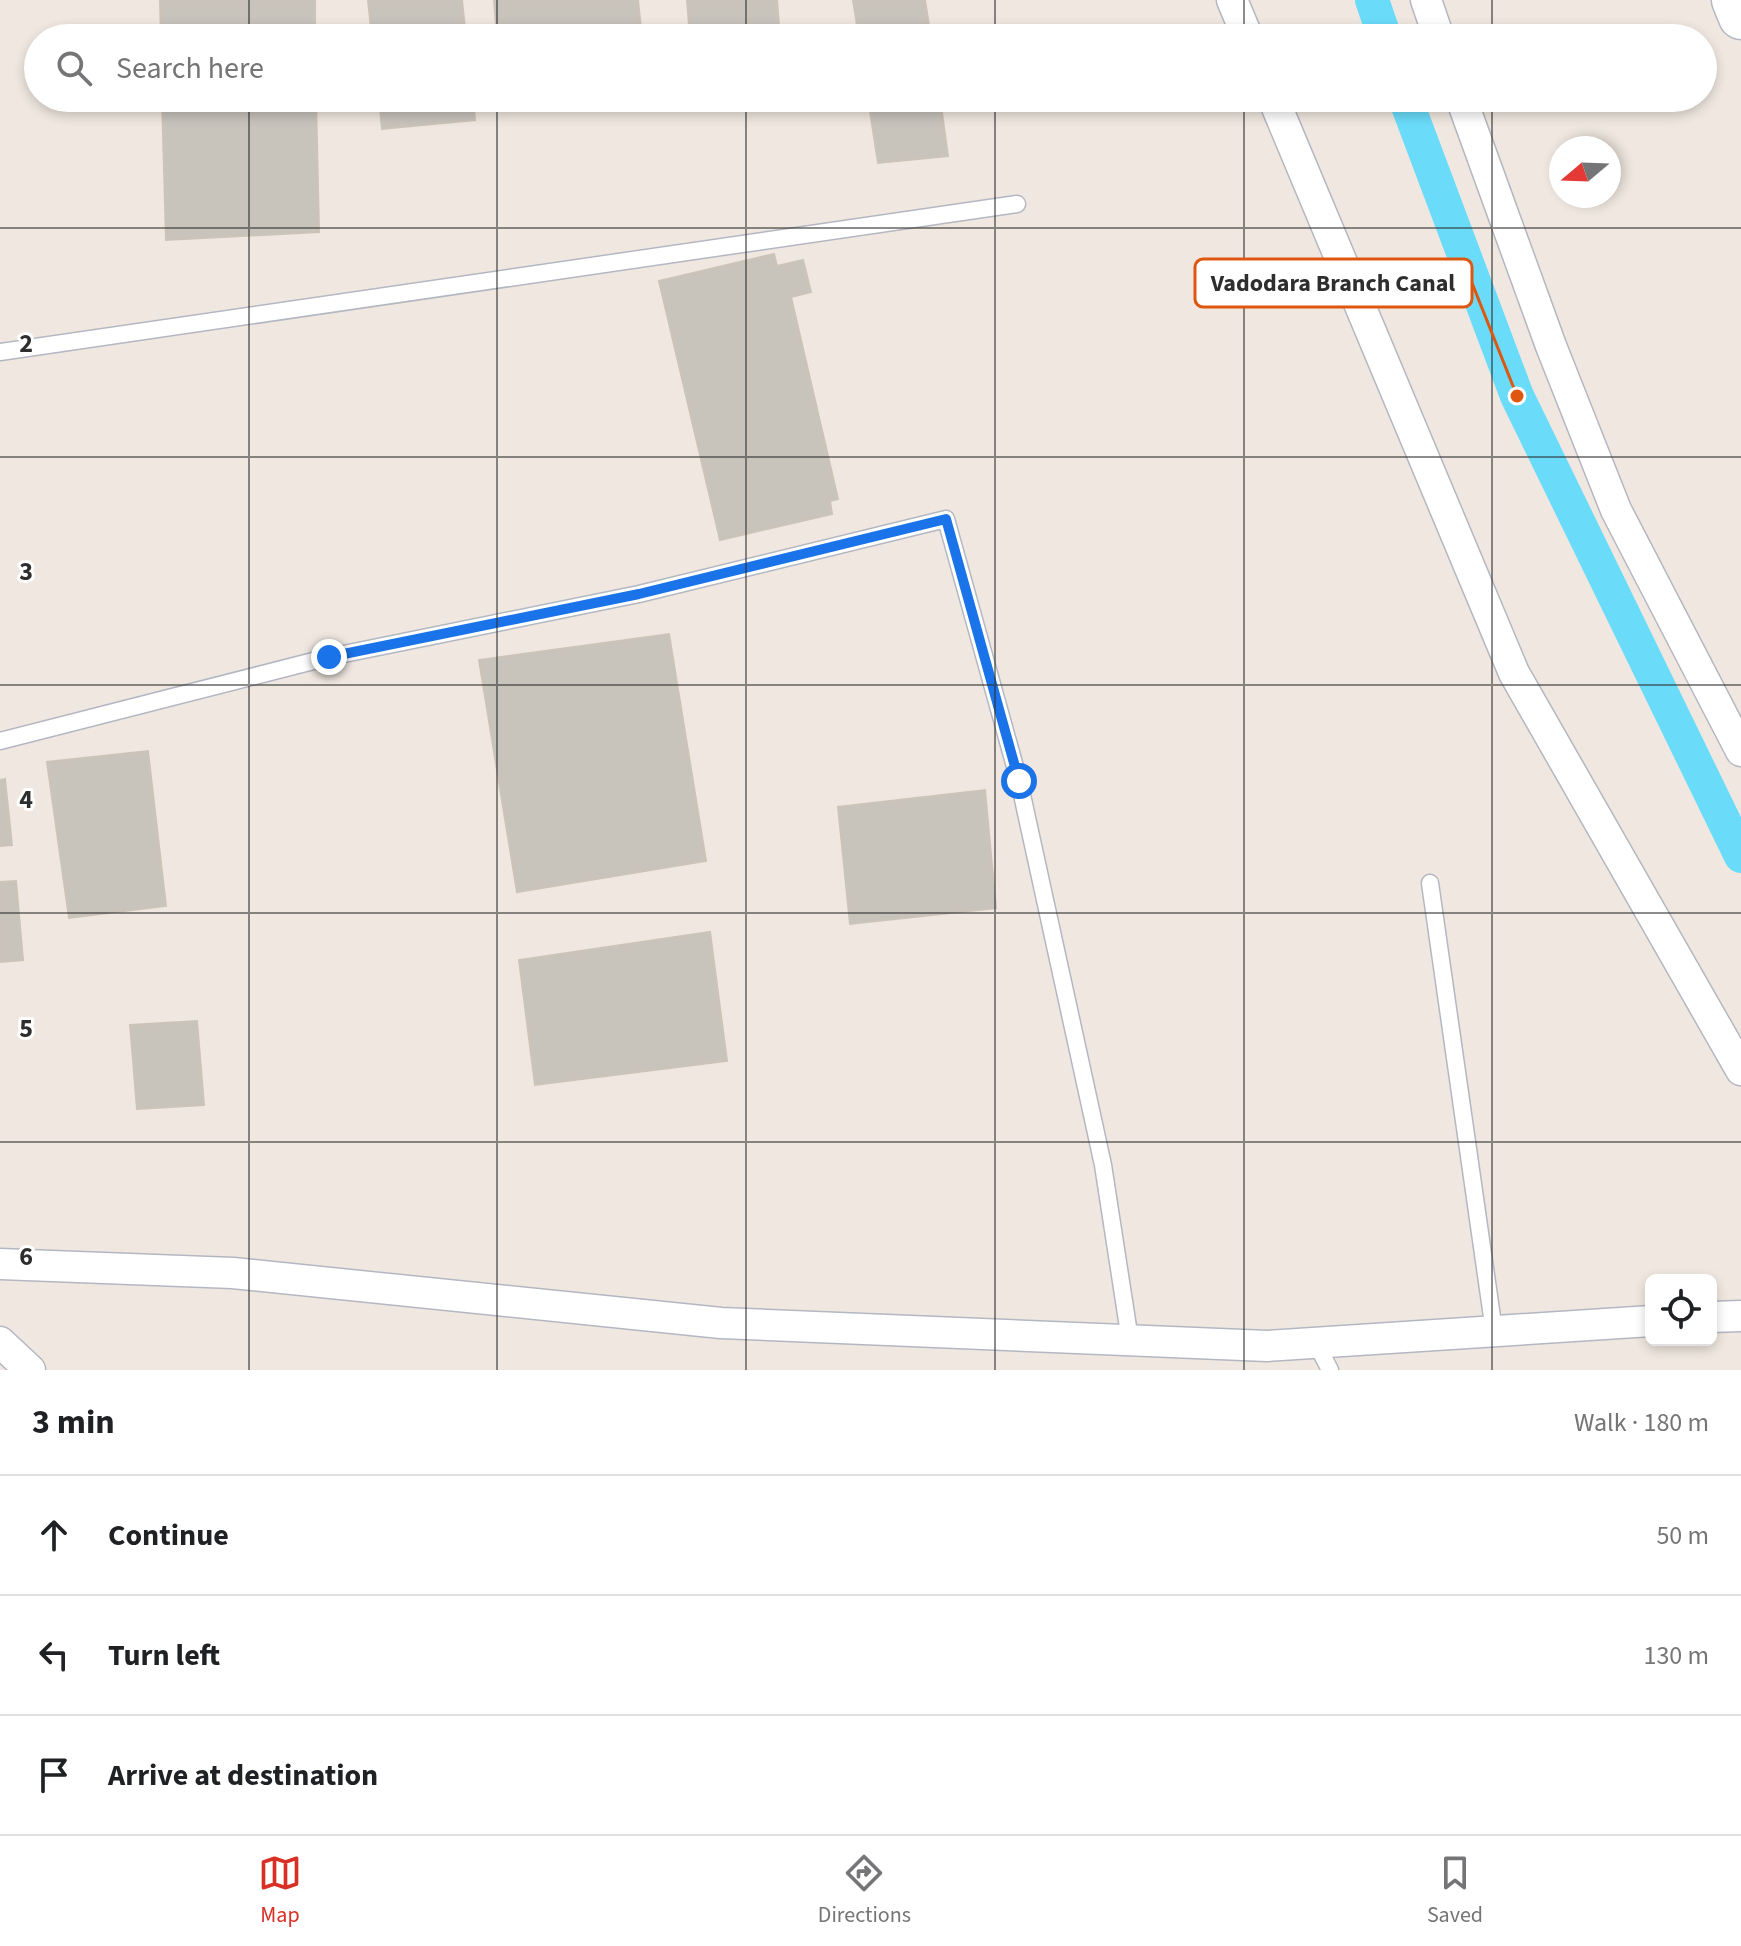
<!DOCTYPE html>
<html lang="en">
<head>
<meta charset="utf-8">
<style>
  :root { --surface:#fff; --page:#f2f2f2; --text:#202124; --muted:#757577; --line:#e0e0e0; --accent:#d93025 }
  body { margin:0; font-family:"Source Sans 3",sans-serif; background:var(--page); color:var(--text) }
  .controls { position:absolute; right:24px; bottom:24px; display:grid; overflow:hidden; border-radius:12px; box-shadow:0 4px 12px #0003 }
  .controls button { width:72px; height:72px; display:grid; place-items:center; padding:0; border:0; border-bottom:2px solid var(--line); background:var(--surface); color:var(--text); font:40px sans-serif }
  .compass { position:absolute; left:1549px; top:136px; width:72px; height:72px; border-radius:50%; background:var(--surface); box-shadow:0 4px 12px #0003; rotate:251deg }
  .stop { position:absolute; width:24px; height:24px; margin:-18px; border:6px solid #1a73e8; border-radius:50%; background:#fff }
  .stop.end { background:#1a73e8; border-color:#fff; box-shadow:0 2px 8px #0008 }
  .list { margin:0; padding:0; list-style:none }
  h2 { display:flex; justify-content:space-between; align-items:center; height:104px; margin:0; padding:0 32px; font-size:34px }
  h2 small { font-size:26px; font-weight:400; color:var(--muted) }
  .list li { display:grid; grid-template-columns:52px 1fr auto; gap:24px; align-items:center; box-sizing:border-box; height:120px; padding:0 32px; border-top:2px solid var(--line) }
  .list b { display:block; font-size:30px; white-space:nowrap }
  .list em { font-size:26px; font-style:normal; color:var(--muted) }
  .icon { flex:none; width:44px; height:44px; fill:none; stroke:currentColor; stroke-width:2; stroke-linecap:round; stroke-linejoin:round }
  .map { position:relative; flex:none; width:1741px; height:1370px; overflow:hidden }
  .search { position:absolute; background:var(--surface); box-shadow:0 4px 12px #0003; left:24px; right:24px; top:24px; height:88px; display:flex; align-items:center; gap:20px; box-sizing:border-box; padding:0 28px; border-radius:44px; color:var(--muted); font-size:30px }
  .sheet { height:464px; background:var(--surface) }
  nav { display:flex; justify-content:space-around; align-items:center; box-sizing:border-box; height:112px; border-top:2px solid var(--line); background:var(--surface); font-size:22px; color:var(--muted) }
  nav a { display:grid; justify-items:center; gap:4px }
  nav .on { color:var(--accent) }
  .map>svg:first-child { display:block }
  .lines { fill:none; stroke-linecap:round; stroke-linejoin:round }
  .canal { stroke:#6adcfa; stroke-width:34 }
  .building { fill:#c8c3bb; stroke:#ccc4b8; stroke-width:2 }
  .lane-casing { stroke:#b3b7c2; stroke-width:19 }
  .street-casing { stroke:#b3b7c2; stroke-width:33 }
  .secondary-casing { stroke:#b3b7c2; stroke-width:47 }
  .lane { stroke:#fff; stroke-width:16 }
  .street { stroke:#fff; stroke-width:30 }
  .secondary { stroke:#fff; stroke-width:44 }
  .route { stroke:#1a73e8; stroke-width:10 }
  .grid { fill:none; stroke:#2e2e2e; stroke-width:2; stroke-opacity:0.55 }
  .grid-label { font-size:26px; text-anchor:middle; font-weight:bold; fill:#2e2e2e; stroke:#fff; stroke-width:6; stroke-linejoin:round; paint-order:stroke }
  .leader { fill:none; stroke:#df570e; stroke-width:3 }
  .callout-dot { fill:#df570e; stroke:#fff; stroke-width:3 }
  .callout { fill:#fff; stroke:#df570e; stroke-width:3 }
  .callout-label { font-size:24px; text-anchor:middle; font-weight:bold; fill:#2e2e2e }
</style>
</head>
<body>
<div class="map">
<svg width="1741" height="1370" viewBox="0 0 1741 1370">
  <rect width="100%" height="100%" fill="#f0e8e0"/>
  <g class="lines">
    <path class="canal" d="M1372,0L1385,38
      M1405,98L1517,396L1741,856"/>
  </g>
  <path class="building" d="M160,0H315V38H161Z
    M368,0H462L466,38H372Z
    M494,0H638L642,38H497Z
    M687,0H777L780,38H690Z
    M853,0H925L931,38H859Z
    M162,98H316L319,232L166,240Z
    M379,98H473L475,120L382,129Z
    M695,98H785V100L696,107Z
    M868,98H940L948,156L878,163Z
    M774,254L777,266L803,260L811,292L791,297L838,499L830,501L832,514L720,540L659,281Z
    M669,634L706,861L517,892L479,660Z
    M148,751L166,906L69,918L47,762Z
    M5,779L12,845L0,846V780Z
    M985,790L996,908L850,924L838,807Z
    M16,881L23,960L0,962V882Z
    M710,932L727,1061L535,1085L519,960Z
    M197,1021L204,1105L137,1109L130,1025Z"/>
  <g class="lines">
    <defs>
      <path id="lane" d="M0,352L1017,204
        M0,741L329,657L639,594L946,519L1019,781L1103,1165L1130,1340
        M1430,883L1494,1331
        M1316,1343L1330,1370"/>
      <path id="street" d="M1232,0L1248,38
        M1426,0L1439,38
        M1273,98L1514,673L1741,1070
        M1461,98L1551,346L1616,510L1741,751
        M0,1264L233,1273L721,1323L1267,1346L1651,1321
        M1711,1317L1741,1316
        M0,1342L30,1370"/>
      <path id="secondary" d="M1734,0L1741,17"/>
    </defs>
    <use href="#lane" class="lane-casing"/>
    <use href="#street" class="street-casing"/>
    <use href="#secondary" class="secondary-casing"/>
    <use href="#lane" class="lane"/>
    <use href="#street" class="street"/>
    <use href="#secondary" class="secondary"/>
  </g>
  <g class="lines">
    <path class="route" d="M329,657L639,594L946,519L1019,781"/>
  </g>
  <path class="grid" d="M249,0V38M497,0V38M746,0V38M995,0V38M1244,0V38M1492,0V38M249,98V1370M497,98V1370M746,98V1370M995,98V1370M1244,98V1370M1492,98V1370M0,228H1741M0,457H1741M0,685H1741M0,913H1741M0,1142H1741"/>
  <g class="grid-label">
    <text x="26" y="352">2</text>
    <text x="26" y="580">3</text>
    <text x="26" y="808">4</text>
    <text x="26" y="1037">5</text>
    <text x="26" y="1265">6</text>
  </g>
  <path class="leader" d="M1517 396L1472 283"/>
  <circle class="callout-dot" cx="1517" cy="396" r="8"/>
  <rect class="callout" x="1195" y="259" width="277" height="48" rx="8"/>
  <g class="callout-label">
    <text x="1333" y="291">Vadodara Branch Canal</text>
  </g>
</svg>
<div class="controls">
<button><svg class="icon" aria-label="locate" viewBox="0 0 24 24"><circle cx="12" cy="12" r="6"/><path d="M12 2v4M12 18v4M2 12h4M18 12h4"/></svg></button>
</div>
<svg class="compass" viewBox="-18 -18 36 36"><path d="M0-13l5 13h-10z" fill="#e53935"/><path d="M0 13l5-13h-10z" fill="#757577"/></svg>
<div class="stop" style="left:1019px;top:781px"></div>
<div class="stop end" style="left:329px;top:657px"></div>
<div class="search"><svg class="icon" aria-label="search" viewBox="0 0 24 24"><circle cx="10" cy="10" r="6"/><path d="M15 15l6 6"/></svg>Search here</div>
</div>
<section class="sheet">
<h2>3 min<small>Walk · 180 m</small></h2>
<ul class="list">
<li><svg class="icon" aria-label="ahead" viewBox="0 0 24 24"><path d="M12 20V5M6 11l6-6 6 6"/></svg><div><b>Continue</b></div><em>50 m</em></li>
<li><svg class="icon" aria-label="left" viewBox="0 0 24 24"><path d="M17 20v-9H6M10 6l-5 5 5 5"/></svg><div><b>Turn left</b></div><em>130 m</em></li>
<li><svg class="icon" aria-label="arrive" viewBox="0 0 24 24"><path d="M6 21V4h12l-3 4 3 4H6"/></svg><div><b>Arrive at destination</b></div></li>
</ul>
</section>
<nav>
<a class="on"><svg class="icon" aria-label="map" viewBox="0 0 24 24"><path d="M3 6l6-2 6 2 6-2v14l-6 2-6-2-6 2zM9 4v14M15 6v14"/></svg>Map</a>
<a><svg class="icon" aria-label="directions" viewBox="0 0 24 24"><path d="M12 3l9 9-9 9-9-9zM9 14v-3h6M13 9l2 2-2 2"/></svg>Directions</a>
<a><svg class="icon" aria-label="saved" viewBox="0 0 24 24"><path d="M7 4h10v16l-5-4-5 4z"/></svg>Saved</a>
</nav>
</body>
</html>
